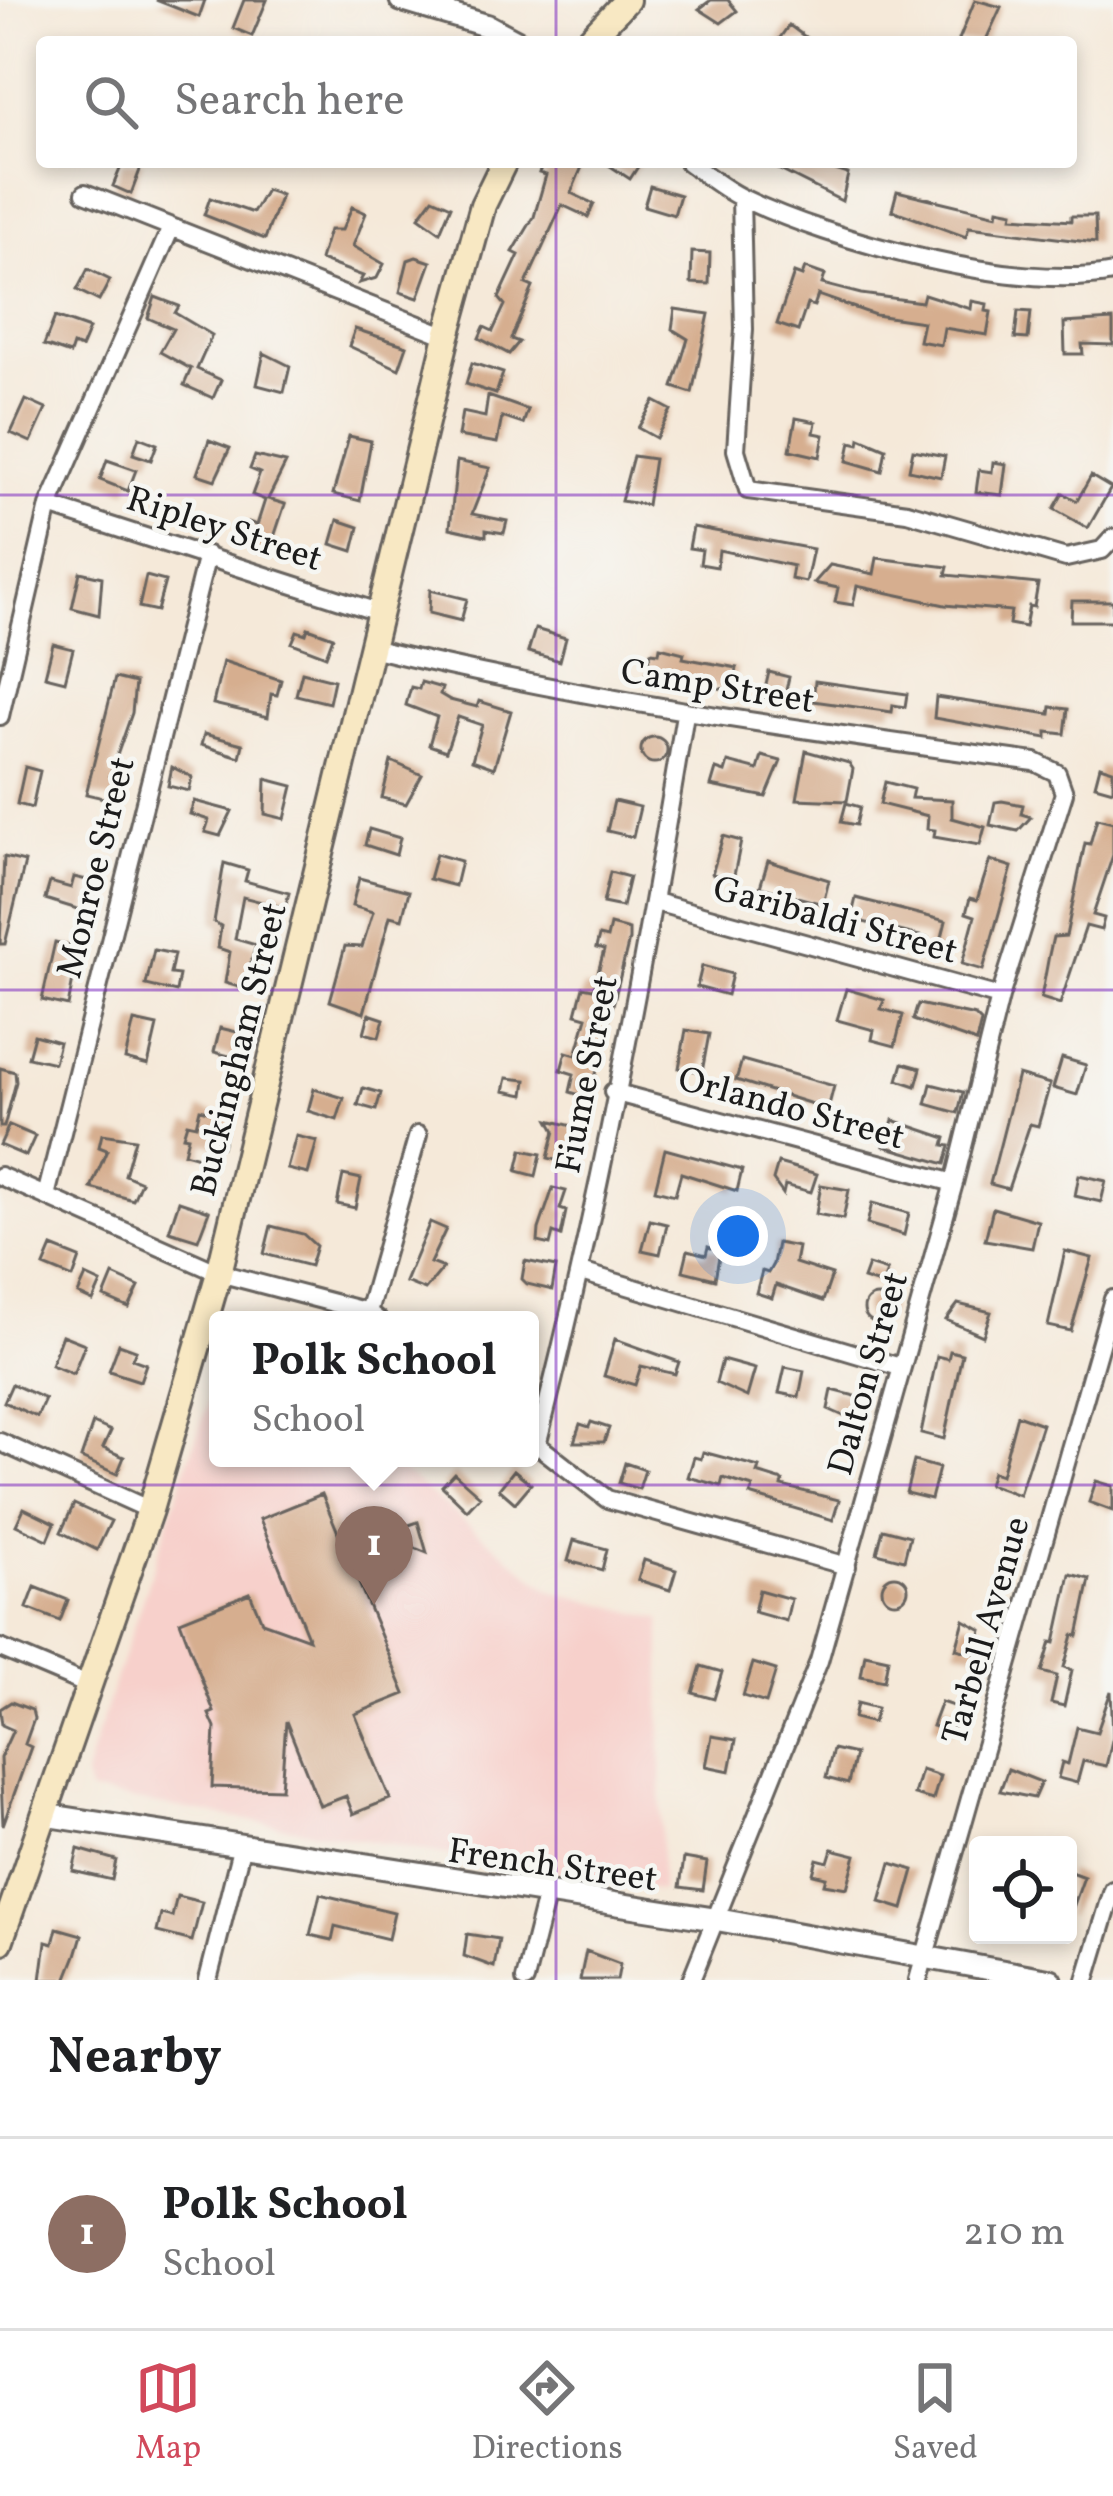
<!DOCTYPE html>
<html lang="en">
<head>
<meta charset="utf-8">
<style>
  :root { --surface:#fff; --page:#f6f6f6; --text:#202124; --muted:#757577; --line:#e0e0e0; --accent:#d1495b }
  body { margin:0; font-family:Vollkorn,serif; background:var(--page); color:var(--text) }
  .controls { position:absolute; right:36px; bottom:36px; display:grid; overflow:hidden; border-radius:12px; box-shadow:0 6px 18px #0003 }
  .controls button { width:108px; height:108px; display:grid; place-items:center; padding:0; border:0; border-bottom:3px solid var(--line); background:var(--surface); color:var(--text); font:60px sans-serif }
  .you { position:absolute; left:738px; top:1236px; width:42px; height:42px; margin:-30px; border:9px solid #fff; border-radius:50%; background:#1a73e8; box-shadow:0 0 0 18px #1a73e833 }
  .badge { display:grid; place-items:center; width:78px; height:78px; border-radius:50%; background:var(--accent); color:#fff; font-size:39px; font-weight:700 }
  .pin { position:absolute; translate:-50% -99px; filter:drop-shadow(0 3px 6px #0008) }
  .pin::after { content:''; position:absolute; top:63px; width:42px; height:36px; background:inherit; clip-path:polygon(0 0,100% 0,50% 100%) }
  .popup { position:absolute; left:209px; top:1311px; width:330px; height:156px; box-sizing:border-box; display:grid; place-content:center; border-radius:12px; background:var(--surface); filter:drop-shadow(0 3px 9px #0005); font-size:39px; white-space:nowrap; color:var(--muted) }
  .popup b { font-size:45px; color:var(--text) }
  .popup::after { content:''; position:absolute; left:50%; top:100%; margin-left:-24px; border:24px solid transparent; border-top-color:var(--surface) }
  .list { margin:0; padding:0; list-style:none }
  h2 { display:flex; justify-content:space-between; align-items:center; height:156px; margin:0; padding:0 48px; font-size:51px }
  h2 small { font-size:39px; font-weight:400; color:var(--muted) }
  .list li { display:grid; grid-template-columns:78px 1fr auto; gap:36px; align-items:center; box-sizing:border-box; height:192px; padding:0 48px; border-top:3px solid var(--line) }
  .list b { display:block; font-size:45px; white-space:nowrap }
  .list p { margin:0; font-size:39px; white-space:nowrap; color:var(--muted) }
  .list em { font-size:39px; font-style:normal; color:var(--muted) }
  .icon { flex:none; width:66px; height:66px; fill:none; stroke:currentColor; stroke-width:2; stroke-linecap:round; stroke-linejoin:round }
  .map { position:relative; flex:none; width:1113px; height:1980px; overflow:hidden }
  .search { position:absolute; background:var(--surface); box-shadow:0 6px 18px #0003; left:36px; right:36px; top:36px; height:132px; display:flex; align-items:center; gap:30px; box-sizing:border-box; padding:0 42px; border-radius:12px; color:var(--muted); font-size:45px }
  .sheet { height:348px; background:var(--surface) }
  nav { display:flex; justify-content:space-around; align-items:center; box-sizing:border-box; height:168px; border-top:3px solid var(--line); background:var(--surface); font-size:33px; color:var(--muted) }
  nav a { display:grid; justify-items:center; gap:6px }
  nav .on { color:var(--accent) }
  .map>svg:first-child { display:block }
  .built { fill:#f7d0cb }
  .building { fill:#d6ae8f }
  .lines { fill:none; stroke-linecap:round; stroke-linejoin:round }
  .minor-casing { stroke:#68645e; stroke-width:22 }
  .tertiary-casing { stroke:#68645e; stroke-width:27 }
  .secondary-casing { stroke:#68645e; stroke-width:30 }
  .minor { stroke:#fff; stroke-width:16 }
  .tertiary { stroke:#fff; stroke-width:21 }
  .secondary { stroke:#f8e8c3; stroke-width:24 }
  .grid { fill:none; stroke:#7b2cbf; stroke-width:3; stroke-opacity:0.55 }
  .labels { text-anchor:middle; stroke-width:9; stroke-linejoin:round; paint-order:stroke }
  .street-label { font-size:36px; fill:#1c1c1c; stroke:#f6f6f2 }
</style>
</head>
<body>
<div class="map">
<svg width="1113" height="1980" viewBox="0 0 1113 1980">
  <rect width="100%" height="100%" fill="#f6f6f2"/>
  <filter id="ink" filterUnits="userSpaceOnUse"><feTurbulence type="fractalNoise" baseFrequency=".00833" numOctaves="2"/><feDisplacementMap in="SourceGraphic" scale="24" xChannelSelector="R" yChannelSelector="G"/><feConvolveMatrix kernelMatrix="1 2 1 2 8 2 1 2 1" color-interpolation-filters="sRGB"/></filter>
  <filter id="wash" filterUnits="userSpaceOnUse"><feTurbulence type="fractalNoise" baseFrequency=".004" numOctaves="4" result="noise"/><feDisplacementMap in="SourceGraphic" scale="48" xChannelSelector="R" yChannelSelector="G"/><feGaussianBlur stdDeviation="2.7" result="paint"/><feColorMatrix in="noise" values="0 0 0 0 0 0 0 0 0 0 0 0 0 0 0 0 0 1.4 0 .05"/><feComposite in="paint" operator="in"/></filter>
  <g filter="url(#wash)">
    <rect width="100%" height="100%" fill="#f5e9d9"/>
    <path class="built" d="M218,1373V1458H386L551,1591L661,1619V1891L90,1793L85,1777L93,1747Z"/>
    <g id="blocks">
      <path class="building" d="M156,0H205L199,17Z
        M244,0H267L252,36L233,28Z
        M711,0H728L737,11L721,23L699,9Z
        M975,0L1001,7L985,42H958Z
        M789,25L812,42H777Z
        M123,162H143L131,194L113,186Z
        M543,162H584L571,193L594,204L588,217L562,205L526,284L533,287L511,339L519,342L509,354L479,338L484,327L493,331L505,305L499,298L519,255L513,252L534,217L546,175L539,173Z
        M604,162H641L630,179Z
        M764,162H811L848,174L842,201Z
        M650,186L680,195L674,215L644,206Z
        M266,190L281,195L265,239L204,215L210,198L253,213Z
        M897,191L997,215L998,209L1013,212L1012,217L1071,221V216H1095L1096,243L969,227L966,237L892,210Z
        M433,198L451,206L440,232L419,217Z
        M352,207L366,213L353,246L384,264L377,278L359,283L363,276L320,260L329,230H342Z
        M692,252L710,253L709,284L691,283Z
        M416,257L431,262L418,298L400,292L408,260Z
        M805,268L825,275L822,284L861,294L922,302L924,294L971,309L972,301L987,304L986,311L991,312L987,335L944,328L941,345L919,341L923,322L875,315L818,295L814,306L807,304L798,331L777,324L794,273L802,276Z
        M88,269L110,280L99,301L77,290Z
        M155,297L179,306L175,313L212,335L197,369L221,380L213,398L184,385L191,369L160,352L173,329L148,318Z
        M675,309L709,314L692,393L673,387L688,339L672,329Z
        M1018,311L1031,312L1028,339L1015,338Z
        M55,317L89,329L81,348L73,345L70,354L44,345Z
        M1113,320V345L1082,344L1083,354H1065L1064,323Z
        M355,329L407,346L399,369L349,346Z
        M264,353L290,366L284,392L257,385Z
        M472,363L503,373L496,394L466,384Z
        M488,396L528,410L523,424L502,417L497,443L458,436L462,412L485,417Z
        M26,400L46,409L31,442L11,433Z
        M654,401L671,410L656,438L638,428Z
        M796,418L816,422L814,433L824,435L820,457L790,450Z
        M349,436L371,441L360,501L333,494Z
        M139,437L157,444L151,460L133,454Z
        M860,438L886,449L882,471L847,461L851,442L859,444Z
        M209,440L230,448L215,480L197,474Z
        M913,450L945,456L941,477L909,470Z
        M255,456L286,463L268,499L285,504L270,549L259,552L242,540L248,522L257,525L265,500L252,495L260,473L250,469Z
        M633,456L654,459L647,505L621,501Z
        M107,460L136,470L128,491L100,480Z
        M457,461L490,468L472,514L507,521L504,533L486,530V536L450,528Z
        M993,462L1006,464L1002,495L976,492L979,470L992,472Z
        M1091,476L1111,488L1088,528L1054,509L1063,493L1077,501Z
        M338,520L359,527L353,551L331,544Z
        M693,527L813,549L806,582L791,579L793,566L719,550L717,567L700,564L702,550L689,548Z
        M877,558L948,567L946,575L1038,584L1034,607L1029,606L1025,627L1009,624L1011,611L945,605L857,586L853,605L835,602L838,588L814,583L830,565L874,574Z
        M80,572L102,577L99,615L72,608Z
        M146,576L165,581L157,611L139,607Z
        M430,590L467,599L461,621L429,613Z
        M1072,601H1113V621H1071Z
        M308,628L333,637L326,656L292,643L297,631L306,634Z
        M535,629L566,638L560,661L528,652Z
        M53,644L73,649L65,681L45,676Z
        M660,647L684,653L683,658L737,668L733,691L646,673L651,652L659,653Z
        M223,661L281,680L277,695L271,694L268,717L213,704Z
        M302,672L334,680L329,703L296,695Z
        M769,672L789,677L783,703L763,698Z
        M115,678L135,683L132,713L110,775L120,777L116,801L86,794Z
        M815,681L907,694L905,707L893,705L892,712L813,701Z
        M421,682L442,688L440,694L450,700L477,707L479,701L511,711L494,768L472,760L482,725L458,717L446,751L429,745L437,717L406,705L411,687L419,689Z
        M936,697L1050,714L1051,707L1068,709L1065,734L1047,732V738L934,718Z
        M204,734L243,744L240,757L201,745Z
        M641 750a13 13 0 1 1 26 0a13 13 0 1 1-26 0Z
        M806,751L849,763L853,769L847,801L797,799Z
        M762,756L781,761L766,797L711,786L716,769L725,772L728,762L758,770Z
        M391,761L422,775L406,804L382,798Z
        M1100,766L1113,770V790L1095,785Z
        M25,767L40,771L32,808L17,804Z
        M172,767L192,777L189,791L168,786Z
        M266,779L293,786L285,819L265,814Z
        M885,782L913,789L911,798L952,800V818L985,827L980,845L934,837L935,830L927,829L928,816L880,804Z
        M194,801L232,811L220,836L205,832L209,820L190,814Z
        M614,801L640,807L633,837L607,831Z
        M1002,801L1023,805L1021,814L1031,817L1018,831L990,825L995,802Z
        M846,803L860,807L856,825L841,822Z
        M1097,818L1113,822V855L1093,915L1104,918L1101,930L1086,926L1060,1004L1041,998L1049,955L1053,937L1066,936L1085,843L1090,844Z
        M369,829L400,838L396,855L365,845Z
        M723,836L741,841L733,880L712,874Z
        M436,854L461,861L455,886L429,879Z
        M4,857L25,862L5,944H0Z
        M990,860L1012,867L983,970L962,964L975,916L966,913L970,898L977,900Z
        M768,861L829,880L823,904L760,887Z
        M224,863L248,870L245,881L289,893L285,908L243,897L235,939L256,945L249,969L261,972L255,992L225,983L230,952L218,948L221,926L214,922Z
        M610,872L629,877L622,907L603,903Z
        M74,877L91,881L87,912L45,899L50,882L71,888Z
        M359,878L409,891L402,919L390,916L364,1013L330,1001L345,946L362,947L373,912L352,906Z
        M856,898L946,921L937,957L924,953L928,938L851,919Z
        M610,925L629,930V940L590,1098L570,1092L574,1074L561,1070L566,1052L576,1055L587,1017L576,1014L583,987L593,989L595,984L604,950L596,948L599,936L607,938Z
        M55,942L79,948L68,1006L42,1000Z
        M154,950L174,954L170,974L179,975L176,992L146,985Z
        M702,966L732,974L727,995L697,987Z
        M846,989L884,1000L881,1009L903,1015L895,1046L872,1040L874,1030L837,1020Z
        M918,1004L975,1016L981,1022L976,1042L913,1020Z
        M369,1014L384,1019L379,1037L364,1033Z
        M134,1021L157,1026L148,1065L125,1059Z
        M220,1028L254,1036L248,1061L214,1052Z
        M686,1030L709,1034L702,1072L679,1068Z
        M34,1035L59,1042L54,1063L28,1057Z
        M1062,1058L1086,1065L1077,1095L1053,1088Z
        M742,1060L834,1086L828,1109L736,1080Z
        M903,1063L921,1068L916,1086L898,1080Z
        M0,1068L15,1072L16,1082L4,1127H0Z
        M1018,1075L1050,1084L1038,1126L1030,1124L1008,1189L990,1184Z
        M507,1078L526,1080L524,1095L504,1091Z
        M931,1084L963,1092L958,1113L926,1104Z
        M363,1088L381,1093L376,1110L358,1105Z
        M314,1089L344,1098L337,1120L308,1111Z
        M200,1109L227,1116L229,1122L222,1147L205,1143L201,1158L184,1153L188,1137L183,1136L187,1123L196,1125Z
        M549,1120L584,1129L575,1165L548,1158L555,1131Z
        M893,1120L946,1138L944,1145L950,1146L945,1164L884,1146Z
        M9,1125L35,1136L26,1156L0,1145Z
        M102,1134L135,1139L125,1175L141,1182L133,1200L91,1188L107,1150L99,1147Z
        M296,1136L317,1141L308,1174L287,1169Z
        M665,1149L742,1170L737,1191L681,1173L675,1195L655,1190Z
        M522,1150L541,1154L536,1176L517,1171Z
        M778,1163L817,1174L811,1192L785,1185L783,1194L773,1180Z
        M343,1175L361,1179L355,1208L337,1204Z
        M1079,1175L1106,1181L1101,1202L1075,1196Z
        M821,1185L849,1190L843,1219L816,1214Z
        M553,1188L566,1191L560,1209L566,1211L561,1236L553,1233L550,1245L538,1242L539,1229Z
        M179,1201L209,1211L198,1240L169,1231Z
        M872,1203L909,1213L904,1235L867,1224Z
        M993,1208L1038,1221L1032,1248L985,1240Z
        M650,1220L667,1224L660,1254L642,1250Z
        M430,1222L446,1229L430,1263L443,1268L425,1290L405,1282Z
        M271,1226L303,1234L316,1246L310,1266L264,1254Z
        M777,1243L798,1247L795,1263L832,1275L823,1301L776,1285L772,1298L756,1293L762,1271L768,1273L773,1264Z
        M52,1247L80,1258L73,1278L44,1266Z
        M708,1247L720,1251L715,1279L683,1271L688,1250L706,1255Z
        M1065,1251L1092,1258L1071,1331L1048,1326Z
        M525,1261L556,1267L552,1290L527,1284L522,1279Z
        M868,1265L887,1271L882,1285L863,1279Z
        M113,1275L139,1287L129,1308L104,1297Z
        M86,1276L101,1283L93,1301L78,1294Z
        M864 1309a13 13 0 1 1 26 0a13 13 0 1 1-26 0Z
        M958,1304L991,1312L983,1336L946,1320Z
        M62,1335L85,1344L73,1374L51,1365Z
        M615,1339L679,1362L675,1374L641,1366L635,1385L604,1376Z
        M119,1344L136,1350L132,1359L146,1364L140,1381L109,1371Z
        M950,1351L962,1354L944,1439L921,1433L937,1356L948,1359Z
        M722,1360L755,1369L747,1397L716,1383Z
        M785,1367L804,1371L799,1397L779,1393Z
        M12,1384L45,1399L37,1417L4,1402Z
        M832,1390L863,1398L857,1422L828,1409Z
        M1017,1415L1042,1424L1019,1495L988,1484L992,1472L1001,1475Z
        M591,1422L609,1428L604,1442H574L580,1424L589,1427Z
        M93,1423L111,1431L103,1448L124,1457L117,1474L81,1458Z
        M703,1452L759,1467L757,1473L783,1481L782,1486L839,1500L833,1520L750,1495L753,1487L723,1478L721,1486L688,1477L694,1457L701,1459Z
        M914,1461L939,1468L931,1499L906,1493Z
        M625,1463L645,1470L639,1489L619,1483Z
        M514,1470L531,1484L515,1503L499,1489Z
        M454,1473L480,1496L467,1510L442,1486Z
        M1096,1481L1113,1486V1511L1089,1502Z
        M322,1494L405,1694L355,1714L390,1799L353,1814L346,1796L320,1806L286,1721L281,1789L212,1787L215,1728L209,1714L214,1712L180,1621L250,1593L262,1622L309,1639L260,1519Z
        M74,1504L111,1521L97,1550L61,1532Z
        M24,1508L55,1523L48,1540L16,1525Z
        M418,1522L427,1553L412,1547L406,1526Z
        M883,1529L910,1536L904,1560L877,1553Z
        M574,1540L607,1549L602,1570L568,1561Z
        M644,1560L676,1570L670,1590L638,1580Z
        M1070,1574L1090,1579L1078,1636L1073,1635L1064,1667L1072,1670L1064,1706L1051,1703L1057,1676L1042,1672L1051,1642L1055,1643Z
        M882 1589a13 13 0 1 1 26 0a13 13 0 1 1-26 0Z
        M35,1587L68,1600L60,1621L27,1608Z
        M759,1590L791,1599L786,1621L754,1612Z
        M964,1620L982,1630L976,1654L956,1649Z
        M865,1654L888,1659L884,1681L861,1676Z
        M753,1663L776,1670L766,1703L743,1696Z
        M701,1666L722,1672L714,1699L693,1693Z
        M1111,1691L1113,1736L1106,1766L1083,1761L1077,1783L1058,1778L1062,1762L1068,1764L1077,1727L1097,1732Z
        M11,1702L32,1710L34,1719L25,1744L31,1747L3,1825L0,1758L13,1730L2,1725L0,1709Z
        M941,1702L959,1708L951,1732L932,1726Z
        M857,1703L877,1708L873,1723L854,1718Z
        M712,1736L736,1740L730,1771L706,1766Z
        M833,1749L855,1754L848,1784L826,1778Z
        M1008,1769L1041,1782L1034,1798L1000,1791Z
        M921,1770L940,1776L933,1800L914,1795Z
        M78,1849L116,1860L112,1880L73,1871Z
        M832,1849L856,1855L847,1888L824,1884L826,1877L813,1874L817,1859L828,1862Z
        M684,1858L707,1862L703,1890L680,1887Z
        M891,1863L914,1870L903,1909L880,1902Z
        M1068,1871L1084,1877L1070,1916H1068Z
        M320,1894L394,1912L388,1939L335,1926L332,1940L310,1935Z
        M177,1896L202,1902L192,1941L157,1932L161,1914L172,1917Z
        M57,1928L82,1935L76,1955L66,1980H41L46,1942L53,1944Z
        M467,1934L499,1939L494,1967L464,1956Z
        M586,1951L620,1964L617,1980H580Z"/>
    </g>
  </g>
  <g filter="url(#ink)">
    <use href="#blocks" fill-opacity="0" stroke="#68645e" stroke-width="3"/>
    <g class="lines">
      <defs>
        <path id="minor" d="M688,162C705,174 723,189 742,198C832,241 1016,292 1113,273
          M85,193L447,336
          M741,198L744,329L736,450L748,490L907,512L1066,558L1102,550L1113,538
          M49,506L381,613
          M371,648C590,702 812,731 1035,762L1057,773L1064,793L1000,997L954,1183L819,1661L691,1980
          M0,716L49,506L170,230
          M655,902L1000,997
          M613,1092L954,1183
          M0,1176L219,1273L368,1312L378,1320
          M46,1196L207,555
          M581,1272L900,1367
          M368,1312L418,1135
          M531,1440L607,1499L847,1566
          M0,1442L150,1510
          M537,1445C599,1205 645,959 685,714
          M0,1648L90,1686
          M208,1980L241,1849
          M525,1980L546,1897
          M918,1980L1113,1299
          M1086,1980L1113,1890"/>
        <path id="tertiary" d="M401,0L488,26L518,42
          M46,1815L714,1919L1051,1980"/>
        <path id="secondary" d="M587,42L627,0
          M0,1942L150,1510L219,1273L447,336L483,205L504,162"/>
      </defs>
      <use href="#minor" class="minor-casing"/>
      <use href="#tertiary" class="tertiary-casing"/>
      <use href="#secondary" class="secondary-casing"/>
      <use href="#minor" class="minor"/>
      <use href="#tertiary" class="tertiary"/>
      <use href="#secondary" class="secondary"/>
    </g>
  </g>
  <path class="grid" d="M556,0V42M556,162V1980M0,495H1113M0,990H1113M0,1485H1113"/>
  <g class="labels">
    <g class="street-label">
      <text transform="translate(225 527) rotate(18)" y="13">Ripley Street</text>
      <text transform="translate(718 684) rotate(9)" y="13">Camp Street</text>
      <text transform="translate(94 867) rotate(-76)" y="13">Monroe Street</text>
      <text transform="translate(836 918) rotate(15)" y="13">Garibaldi Street</text>
      <text transform="translate(237 1049) rotate(-76)" y="13">Buckingham Street</text>
      <text transform="translate(585 1074) rotate(-79)" y="13">Fiume Street</text>
      <text transform="translate(792 1106) rotate(15)" y="13">Orlando Street</text>
      <text transform="translate(866 1373) rotate(-74)" y="13">Dalton Street</text>
      <text transform="translate(984 1630) rotate(-74)" y="13">Tarbell Avenue</text>
      <text transform="translate(553 1863) rotate(8)" y="13">French Street</text>
    </g>
  </g>
</svg>
<div class="controls">
<button><svg class="icon" aria-label="locate" viewBox="0 0 24 24"><circle cx="12" cy="12" r="6"/><path d="M12 2v4M12 18v4M2 12h4M18 12h4"/></svg></button>
</div>
<div class="you"></div>
<div class="pin badge" style="left:374px;top:1605px;background:#8d6e63">1</div>
<div class="popup"><b>Polk School</b>School</div>
<div class="search"><svg class="icon" aria-label="search" viewBox="0 0 24 24"><circle cx="10" cy="10" r="6"/><path d="M15 15l6 6"/></svg>Search here</div>
</div>
<section class="sheet">
<h2>Nearby<small></small></h2>
<ul class="list">
<li><span class="badge" style="background:#8d6e63">1</span><div><b>Polk School</b><p>School</p></div><em>210 m</em></li>
</ul>
</section>
<nav>
<a class="on"><svg class="icon" aria-label="map" viewBox="0 0 24 24"><path d="M3 6l6-2 6 2 6-2v14l-6 2-6-2-6 2zM9 4v14M15 6v14"/></svg>Map</a>
<a><svg class="icon" aria-label="directions" viewBox="0 0 24 24"><path d="M12 3l9 9-9 9-9-9zM9 14v-3h6M13 9l2 2-2 2"/></svg>Directions</a>
<a><svg class="icon" aria-label="saved" viewBox="0 0 24 24"><path d="M7 4h10v16l-5-4-5 4z"/></svg>Saved</a>
</nav>
</body>
</html>
